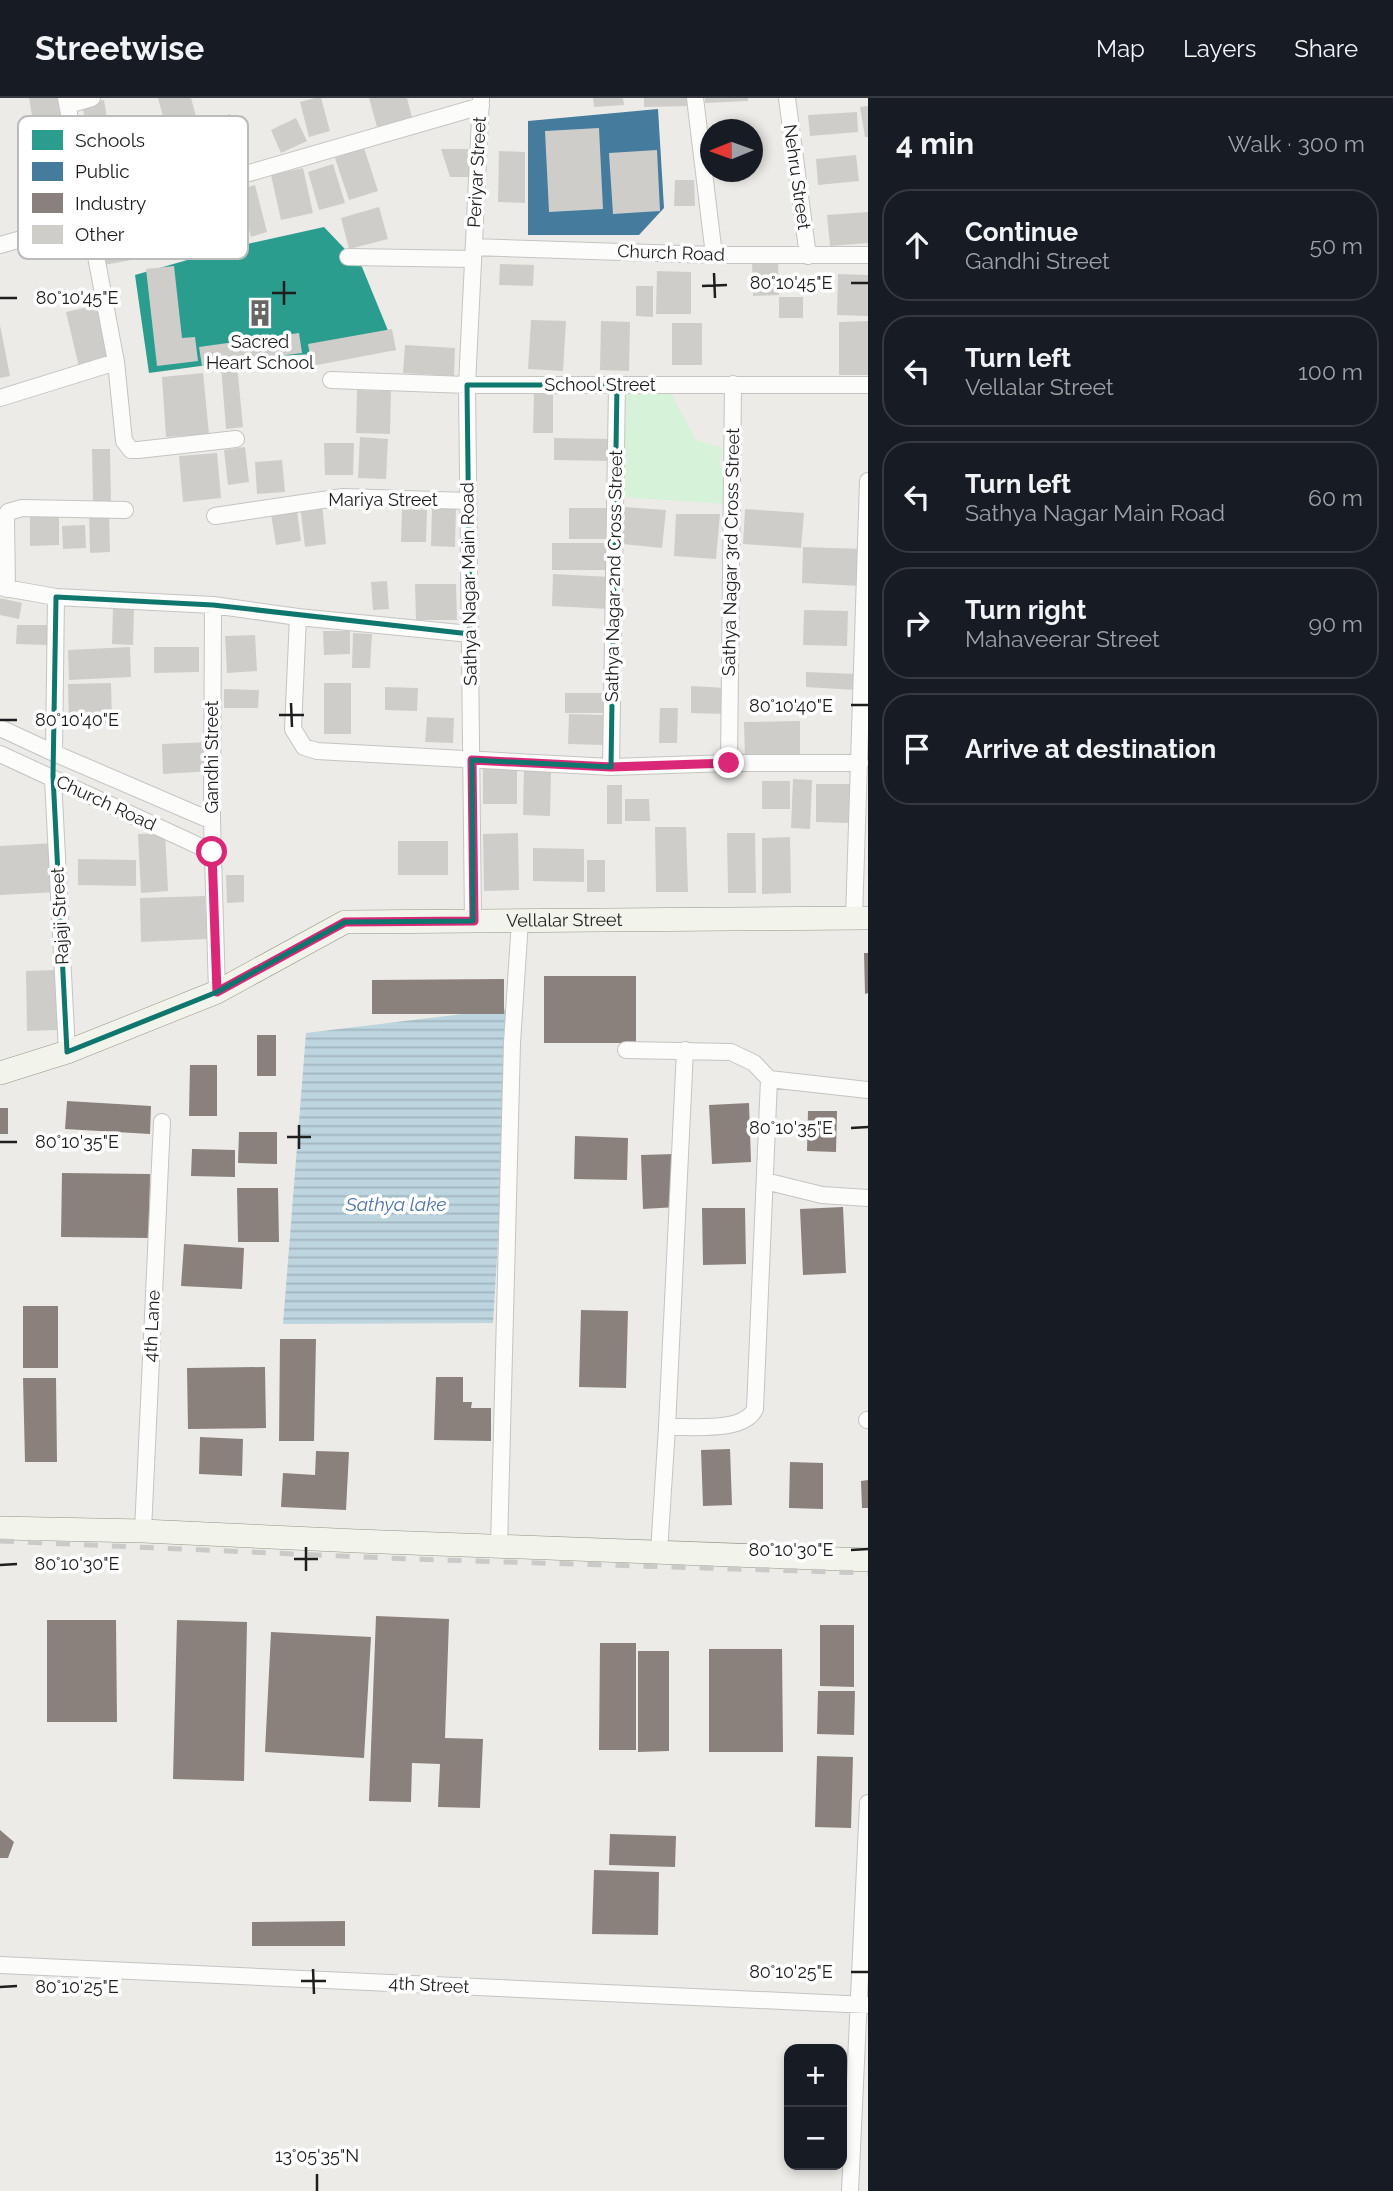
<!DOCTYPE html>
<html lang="en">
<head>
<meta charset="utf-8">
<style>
  :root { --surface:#171b24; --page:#242831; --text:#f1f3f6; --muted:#9ea1a6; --line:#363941 }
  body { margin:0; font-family:Raleway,sans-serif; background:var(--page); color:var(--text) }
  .controls { position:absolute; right:21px; bottom:21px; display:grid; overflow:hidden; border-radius:14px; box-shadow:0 4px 10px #0003 }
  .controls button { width:63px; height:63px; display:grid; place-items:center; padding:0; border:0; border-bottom:2px solid var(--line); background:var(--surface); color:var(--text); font:35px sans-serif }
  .compass { position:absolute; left:700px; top:21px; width:63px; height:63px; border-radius:50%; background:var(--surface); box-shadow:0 4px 10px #0003; rotate:269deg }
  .stop { position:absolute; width:21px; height:21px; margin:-16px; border:5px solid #db2777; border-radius:50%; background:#fff }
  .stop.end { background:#db2777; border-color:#fff; box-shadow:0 2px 7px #0008 }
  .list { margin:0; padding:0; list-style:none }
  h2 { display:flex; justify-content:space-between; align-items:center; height:91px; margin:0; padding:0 28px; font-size:30px }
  h2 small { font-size:23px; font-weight:400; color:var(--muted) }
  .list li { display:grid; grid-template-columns:46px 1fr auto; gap:21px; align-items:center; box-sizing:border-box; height:112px; margin:0 14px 14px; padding:0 14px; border:2px solid var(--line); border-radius:28px }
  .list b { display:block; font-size:26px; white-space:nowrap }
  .list p { margin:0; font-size:23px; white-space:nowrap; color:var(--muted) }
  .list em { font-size:23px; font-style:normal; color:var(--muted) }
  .icon { flex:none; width:38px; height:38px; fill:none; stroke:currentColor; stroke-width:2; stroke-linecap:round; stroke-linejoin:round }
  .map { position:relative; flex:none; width:868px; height:2093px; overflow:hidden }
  header { display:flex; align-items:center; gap:42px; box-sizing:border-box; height:98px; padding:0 35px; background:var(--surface); border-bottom:2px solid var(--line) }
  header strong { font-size:33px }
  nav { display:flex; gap:38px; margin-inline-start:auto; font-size:24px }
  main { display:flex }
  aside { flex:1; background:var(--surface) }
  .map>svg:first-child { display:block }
  .park { fill:#d6f2d8 }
  .water { fill:url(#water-rules) }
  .schools { fill:#2a9d8f }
  .public { fill:#457b9d }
  .industry { fill:#8a817c }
  .building { fill:#cfcdca }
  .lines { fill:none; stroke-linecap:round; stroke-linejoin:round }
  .street-casing { stroke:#c5c4c3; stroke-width:18 }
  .secondary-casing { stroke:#939580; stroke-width:24 }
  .street { stroke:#fcfcfb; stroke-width:16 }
  .secondary { stroke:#f2f3eb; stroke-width:23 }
  .rail { stroke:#cacac9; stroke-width:5; stroke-dasharray:14 14; stroke-linecap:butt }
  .route { stroke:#db2777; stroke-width:9 }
  .marked { fill:none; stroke:#0f766e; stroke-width:5; stroke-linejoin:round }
  .ticks { fill:none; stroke:#1e1e1e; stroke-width:2.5 }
  .labels { text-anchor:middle; stroke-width:7; stroke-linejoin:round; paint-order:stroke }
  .street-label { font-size:18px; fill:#1e1e1e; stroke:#fff }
  .poi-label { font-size:18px; fill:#1e1e1e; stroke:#fff }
  .water-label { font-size:19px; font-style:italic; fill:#4f75aa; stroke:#fff }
  .key { fill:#fff; stroke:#bcbcbc; stroke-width:2 }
  .key-label { font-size:19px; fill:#1e1e1e }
  .ticks-label { font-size:18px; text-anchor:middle; fill:#1e1e1e; stroke:#fff; stroke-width:7; stroke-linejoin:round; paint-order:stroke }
</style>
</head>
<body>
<header>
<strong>Streetwise</strong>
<nav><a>Map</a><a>Layers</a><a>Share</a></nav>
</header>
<main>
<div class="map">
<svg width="868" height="2093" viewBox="0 0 868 2093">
  <defs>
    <pattern id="water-rules" width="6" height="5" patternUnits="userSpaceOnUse" patternTransform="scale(1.75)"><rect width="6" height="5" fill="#bcd5df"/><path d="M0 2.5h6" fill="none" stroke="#a1b6bf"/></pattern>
  </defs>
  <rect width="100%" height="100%" fill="#edebe7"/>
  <path class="park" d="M626,293L670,294L696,342L723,350L719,367L726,374L725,406L624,399Z"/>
  <path class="water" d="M512,910L493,1225L283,1226L306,935Z"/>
  <path class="schools" d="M324,129L362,169L396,252L275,258L149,275L135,177L229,150Z"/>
  <path class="public" d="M658,11L664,110L639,137H528V23Z"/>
  <path class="industry" d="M864,855H868V895L865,896Z
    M544,878H636V945H544Z
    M504,881V916H372V882Z
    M257,937H276V978H257Z
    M190,967H217V1018H189Z
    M67,1003L151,1008L150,1036L65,1031Z
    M749,1005L751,1064L712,1066L709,1007Z
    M0,1010H8V1036H0Z
    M808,1013H837L836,1054L807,1053Z
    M239,1034H277V1066L238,1065Z
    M575,1038L628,1040L627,1082L574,1081Z
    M192,1051L235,1052V1079L191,1078Z
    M675,1056L677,1109L643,1111L641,1057Z
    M62,1075L150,1076L149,1140L61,1139Z
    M237,1090H278L279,1144H238Z
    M843,1109L846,1175L803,1177L800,1111Z
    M702,1110H745L746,1166L703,1167Z
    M184,1146L244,1150L242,1191L181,1188Z
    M23,1208H58V1270H23Z
    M581,1212L628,1213L626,1290L579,1289Z
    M280,1241H316L314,1343H279Z
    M265,1269L266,1330L188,1331L187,1270Z
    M436,1279H463V1304H472L471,1310H491V1343L434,1342Z
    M23,1280H56L57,1364H25Z
    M200,1339L243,1341L242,1378L199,1376Z
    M730,1351L732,1407L703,1408L701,1352Z
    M316,1353L349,1354L346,1412L281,1409L283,1375L315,1377Z
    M790,1364L823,1365V1411L789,1410Z
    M868,1382V1410H862L861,1383Z
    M376,1518L449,1521L445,1640L483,1641L480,1710L438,1709L440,1666L412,1665L411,1704L369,1703Z
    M47,1522H116L117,1624H47Z
    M177,1522L247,1524L244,1683L173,1681Z
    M820,1527H854V1589L820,1588Z
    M271,1534L371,1539L364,1660L265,1654Z
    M600,1545H636V1652H599Z
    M709,1551H782L783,1654H709Z
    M638,1553H669V1653L638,1654Z
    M818,1593H855L854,1637L817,1636Z
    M817,1658L853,1659L851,1730L815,1729Z
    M0,1732L14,1744L8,1760H0Z
    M610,1736L676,1738L675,1769L609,1767Z
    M594,1772L659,1774L658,1837L592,1836Z
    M345,1823V1848H252V1824Z"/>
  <path class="building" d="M29,0H62L66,24L34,29Z
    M158,0H191L199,29L168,37Z
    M315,0H321L330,33L309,39L300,4Z
    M369,0H407L412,19L377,29Z
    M593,0H623L624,7L594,9Z
    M644,0H690V8L644,9Z
    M705,0H748V3L705,5Z
    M104,2L110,37L88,41L82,6Z
    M868,8V39H865L860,9Z
    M857,14L858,34L810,38L808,17Z
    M230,16L237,39L213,47L205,24Z
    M296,20L307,43L281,55L271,32Z
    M599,30L603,111L549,114L545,33Z
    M364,50L378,93L349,102L335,60Z
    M441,51H473V79H450Z
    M657,52L660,113L613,116L609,55Z
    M499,53L525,54V105L498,104Z
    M856,57L859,83L818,87L816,61Z
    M333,66L345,105L319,112L308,74Z
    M303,70L313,115L281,122L271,77Z
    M675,82H694L695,108H674Z
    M255,87L267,134L251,139L238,92Z
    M379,109L388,141L349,151L341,120Z
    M868,114V145L830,148L827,117Z
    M125,128L131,162L104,167L98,132Z
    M778,163L779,197L753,198L752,164Z
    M500,166L534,167L533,188L499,187Z
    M174,168L182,240L195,239L198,263L157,268L146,171Z
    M657,173L691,174V216H656Z
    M838,176L868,177V218L837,217Z
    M636,188H653V219L636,218Z
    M779,199H803V220H779Z
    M101,206L113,261L79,269L66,214Z
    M531,222L566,223L563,273L528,271Z
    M601,223L630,224L629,273L600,272Z
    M868,223V277H839V224Z
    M672,225H702V267H672Z
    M0,227L10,278L0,280Z
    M392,231L396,252L312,268L308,246Z
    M299,235L302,255L202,268L199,249Z
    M405,247L455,250L454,278L403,275Z
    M237,267L243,329L226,331L221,268Z
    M203,275L209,336L166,339L162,279Z
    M357,292L391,293L390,336L356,335Z
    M534,295H553V335H533Z
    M360,339L388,341L386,381L358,380Z
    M554,340L612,341V363L554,362Z
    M324,345H354L353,377H325Z
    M245,349L249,384L228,387L224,352Z
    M92,351H110L111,404L93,405Z
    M217,355L221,400L183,404L179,358Z
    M282,362L285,394L257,396L255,364Z
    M322,405L326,446L305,449L300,407Z
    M624,409L666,412L662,450L622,446Z
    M432,410H456L455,449L431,448Z
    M569,410H610V441H569Z
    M402,411L427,412L426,444H401Z
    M745,411L804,415L801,450L743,446Z
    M297,412L301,443L276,447L271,416Z
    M30,414H59V447L30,448Z
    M89,414H109L110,454L90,455Z
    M676,416H720L716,461L674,458Z
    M85,427L86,450L63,451L62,428Z
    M552,445H608V472H552Z
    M803,449L863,451L861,488L802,485Z
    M553,476L611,479L609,511L552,508Z
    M387,483L389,511L373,512L371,484Z
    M415,486H456L457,522H416Z
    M0,500L22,505L19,521L0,517Z
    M113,510H134L133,547L112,546Z
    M804,512L848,513L847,548L803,547Z
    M17,527H48L47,547L16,546Z
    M323,533H350V556L324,557Z
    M353,535L372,536L370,570H352Z
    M255,537L257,573L227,575L225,538Z
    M130,549L131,579L69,582L68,552Z
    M154,549H199V574L154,575Z
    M806,574L856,576V592L806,589Z
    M111,585L112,625L69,627L68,586Z
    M324,585H351V636H324Z
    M691,588L725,590L724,616L691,615Z
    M385,589L418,590L417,613L385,612Z
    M224,591L259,592L258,610H224Z
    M565,595H608V615H565Z
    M660,610H678L677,645H659Z
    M569,616L605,617V647L568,646Z
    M427,619L454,620L453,645L425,644Z
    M800,623V658L745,659L744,624Z
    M210,644L212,673L163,676L162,646Z
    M483,667H517V706H483Z
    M524,668L551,669L550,718L523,717Z
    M793,681L812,682L810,731L791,730Z
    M762,683H790V711H762Z
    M816,686H850V725L816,724Z
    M607,687H622V726H607Z
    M625,701H649L650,723H625Z
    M655,729H686L688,794H656Z
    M165,735L168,793L141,795L138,736Z
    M518,735L519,792L484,793L483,736Z
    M727,735H755L756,795H728Z
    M790,739L791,795L762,796V740Z
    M398,743H448V777H398Z
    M56,745L58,794L0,797V748Z
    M533,750L584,751V784L533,783Z
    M78,761L136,762V788L78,787Z
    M587,762H605V794H587Z
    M226,777H244V804L227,805Z
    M205,798L207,841L141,844L140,800Z
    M56,872L57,932L27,933L26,873Z"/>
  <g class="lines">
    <defs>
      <path id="street" d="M66,0L116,264L124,343L131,352H138L236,341
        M695,0L714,157
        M787,0L808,158
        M68,7L92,0
        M0,147L481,8
        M474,149L714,157H868
        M348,159L473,161
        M331,282L467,287H868
        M0,300L116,264
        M215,418L343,399L468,403
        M0,489L56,499L213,507L298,519L470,536
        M7,491L6,418L8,414L22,410L125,412
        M213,507L212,723L217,894
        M298,519L293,631L304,649L317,653L611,669L729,665H860
        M0,630L54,655L212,723
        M54,655L56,499
        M0,656L212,754
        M729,665L733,286
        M611,669L617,287
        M53,681L67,954
        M854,820L868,383
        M473,823L467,287L481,0
        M626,952L731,954L754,965L769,981L755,1311C744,1335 691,1328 667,1329L659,1454
        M769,981L868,992
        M765,1083L822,1097L868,1100
        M867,1322H868
        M667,1329L685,952
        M143,1433L162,1024
        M499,1449L512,945L520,823
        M0,1867L868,1907
        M850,2093L868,1705"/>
      <g id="secondary">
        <path id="s1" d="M0,975L67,954L217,894L345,824L868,820"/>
        <path d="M0,1430L143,1433L357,1443L868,1462"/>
      </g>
    </defs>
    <use href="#street" class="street-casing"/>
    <use href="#secondary" class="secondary-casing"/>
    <use href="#street" class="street"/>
    <use href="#secondary" class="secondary"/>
    <path class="rail" d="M0,1443L409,1461L868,1475"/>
  </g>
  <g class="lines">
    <path class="route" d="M212,754L217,894L345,824L474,823L472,662L611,669L729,665"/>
  </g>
  <path class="marked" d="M467,287H617L611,669L472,662L473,823L345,824L217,894L67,954L53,678L56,499L213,507L470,536Z"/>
  <path class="ticks" d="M714,175L715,200M284,183V207M851,185H868M702,188L727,187M272,195H296M0,200H17M291,605L292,629M851,607H868M279,617H304M0,622H17M299,1027V1051M851,1030L868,1029M287,1039H311M0,1044H17M306,1449V1473M851,1452L868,1451M294,1461H318M0,1467L17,1466M313,1871L314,1896M851,1874H868M301,1883H326M0,1889L17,1888M317,2076V2093"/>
  <defs>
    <symbol id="building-bare" viewBox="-9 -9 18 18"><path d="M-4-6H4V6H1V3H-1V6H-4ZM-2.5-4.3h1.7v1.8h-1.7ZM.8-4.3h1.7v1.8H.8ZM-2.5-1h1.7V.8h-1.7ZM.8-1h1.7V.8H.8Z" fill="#666664" stroke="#fff" stroke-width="2.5" paint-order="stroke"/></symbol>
  </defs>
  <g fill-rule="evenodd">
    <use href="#building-bare" x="241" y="196" width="38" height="38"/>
  </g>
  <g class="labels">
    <g class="street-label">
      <text transform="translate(477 74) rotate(-87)" y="6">Periyar Street</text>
      <text transform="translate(797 79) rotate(82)" y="6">Nehru Street</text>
      <text transform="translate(671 155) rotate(2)" y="6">Church Road</text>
      <text x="600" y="293">School Street</text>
      <text x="383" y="408">Mariya Street</text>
      <text transform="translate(731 454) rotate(-89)" y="6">Sathya Nagar 3rd Cross Street</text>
      <text transform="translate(614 478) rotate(-89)" y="6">Sathya Nagar 2nd Cross Street</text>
      <text transform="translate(469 486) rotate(-91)" y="6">Sathya Nagar Main Road</text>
      <text transform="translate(212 659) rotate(-90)" y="6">Gandhi Street</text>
      <text transform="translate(106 705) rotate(25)" y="6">Church Road</text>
      <text transform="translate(60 818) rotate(-93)" y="6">Rajaji Street</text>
      <text dy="6" stroke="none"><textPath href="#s1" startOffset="597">Vellalar Street</textPath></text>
      <text transform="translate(152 1228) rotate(-87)" y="6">4th Lane</text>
      <text transform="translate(429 1887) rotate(3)" y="6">4th Street</text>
    </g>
    <g class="poi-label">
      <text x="260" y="250">Sacred<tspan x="260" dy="21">Heart School</tspan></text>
    </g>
    <g class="water-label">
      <text x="396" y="1113">Sathya lake</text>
    </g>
  </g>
  <rect x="18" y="18" width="230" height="143" rx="10" class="key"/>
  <rect x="32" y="32" width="31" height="20" fill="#2a9d8f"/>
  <rect x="32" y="64" width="31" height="19" fill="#457b9d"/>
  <rect x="32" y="95" width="31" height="20" fill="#8a817c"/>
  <rect x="32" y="127" width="31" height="19" fill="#cfcdca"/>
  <g class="key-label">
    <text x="75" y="49">Schools</text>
    <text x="75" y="80">Public</text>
    <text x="75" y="112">Industry</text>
    <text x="75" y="143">Other</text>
  </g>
  <g class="ticks-label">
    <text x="791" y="191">80°10'45"E</text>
    <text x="77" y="206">80°10'45"E</text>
    <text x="791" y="614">80°10'40"E</text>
    <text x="77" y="628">80°10'40"E</text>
    <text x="791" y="1036">80°10'35"E</text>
    <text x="77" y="1050">80°10'35"E</text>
    <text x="791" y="1458">80°10'30"E</text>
    <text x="77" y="1472">80°10'30"E</text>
    <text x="791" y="1880">80°10'25"E</text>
    <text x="77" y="1895">80°10'25"E</text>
    <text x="317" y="2064">13°05'35"N</text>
  </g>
</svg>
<div class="controls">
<button>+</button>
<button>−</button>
</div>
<svg class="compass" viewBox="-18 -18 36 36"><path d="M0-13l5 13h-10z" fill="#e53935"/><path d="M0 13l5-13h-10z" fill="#9ea1a6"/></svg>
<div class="stop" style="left:212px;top:754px"></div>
<div class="stop end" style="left:729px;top:665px"></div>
</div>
<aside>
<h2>4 min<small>Walk · 300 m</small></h2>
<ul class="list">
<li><svg class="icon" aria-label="ahead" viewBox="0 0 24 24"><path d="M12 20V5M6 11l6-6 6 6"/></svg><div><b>Continue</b><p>Gandhi Street</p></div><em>50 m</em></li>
<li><svg class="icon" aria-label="left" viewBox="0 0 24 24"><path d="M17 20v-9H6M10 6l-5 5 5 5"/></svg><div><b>Turn left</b><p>Vellalar Street</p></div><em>100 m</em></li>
<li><svg class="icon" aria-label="left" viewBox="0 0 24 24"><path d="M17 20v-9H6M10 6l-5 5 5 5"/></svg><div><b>Turn left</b><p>Sathya Nagar Main Road</p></div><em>60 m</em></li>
<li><svg class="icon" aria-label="right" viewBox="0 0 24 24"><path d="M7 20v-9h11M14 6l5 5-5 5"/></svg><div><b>Turn right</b><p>Mahaveerar Street</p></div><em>90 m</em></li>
<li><svg class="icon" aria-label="arrive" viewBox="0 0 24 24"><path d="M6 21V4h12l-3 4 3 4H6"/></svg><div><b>Arrive at destination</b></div></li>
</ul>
</aside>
</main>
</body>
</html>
